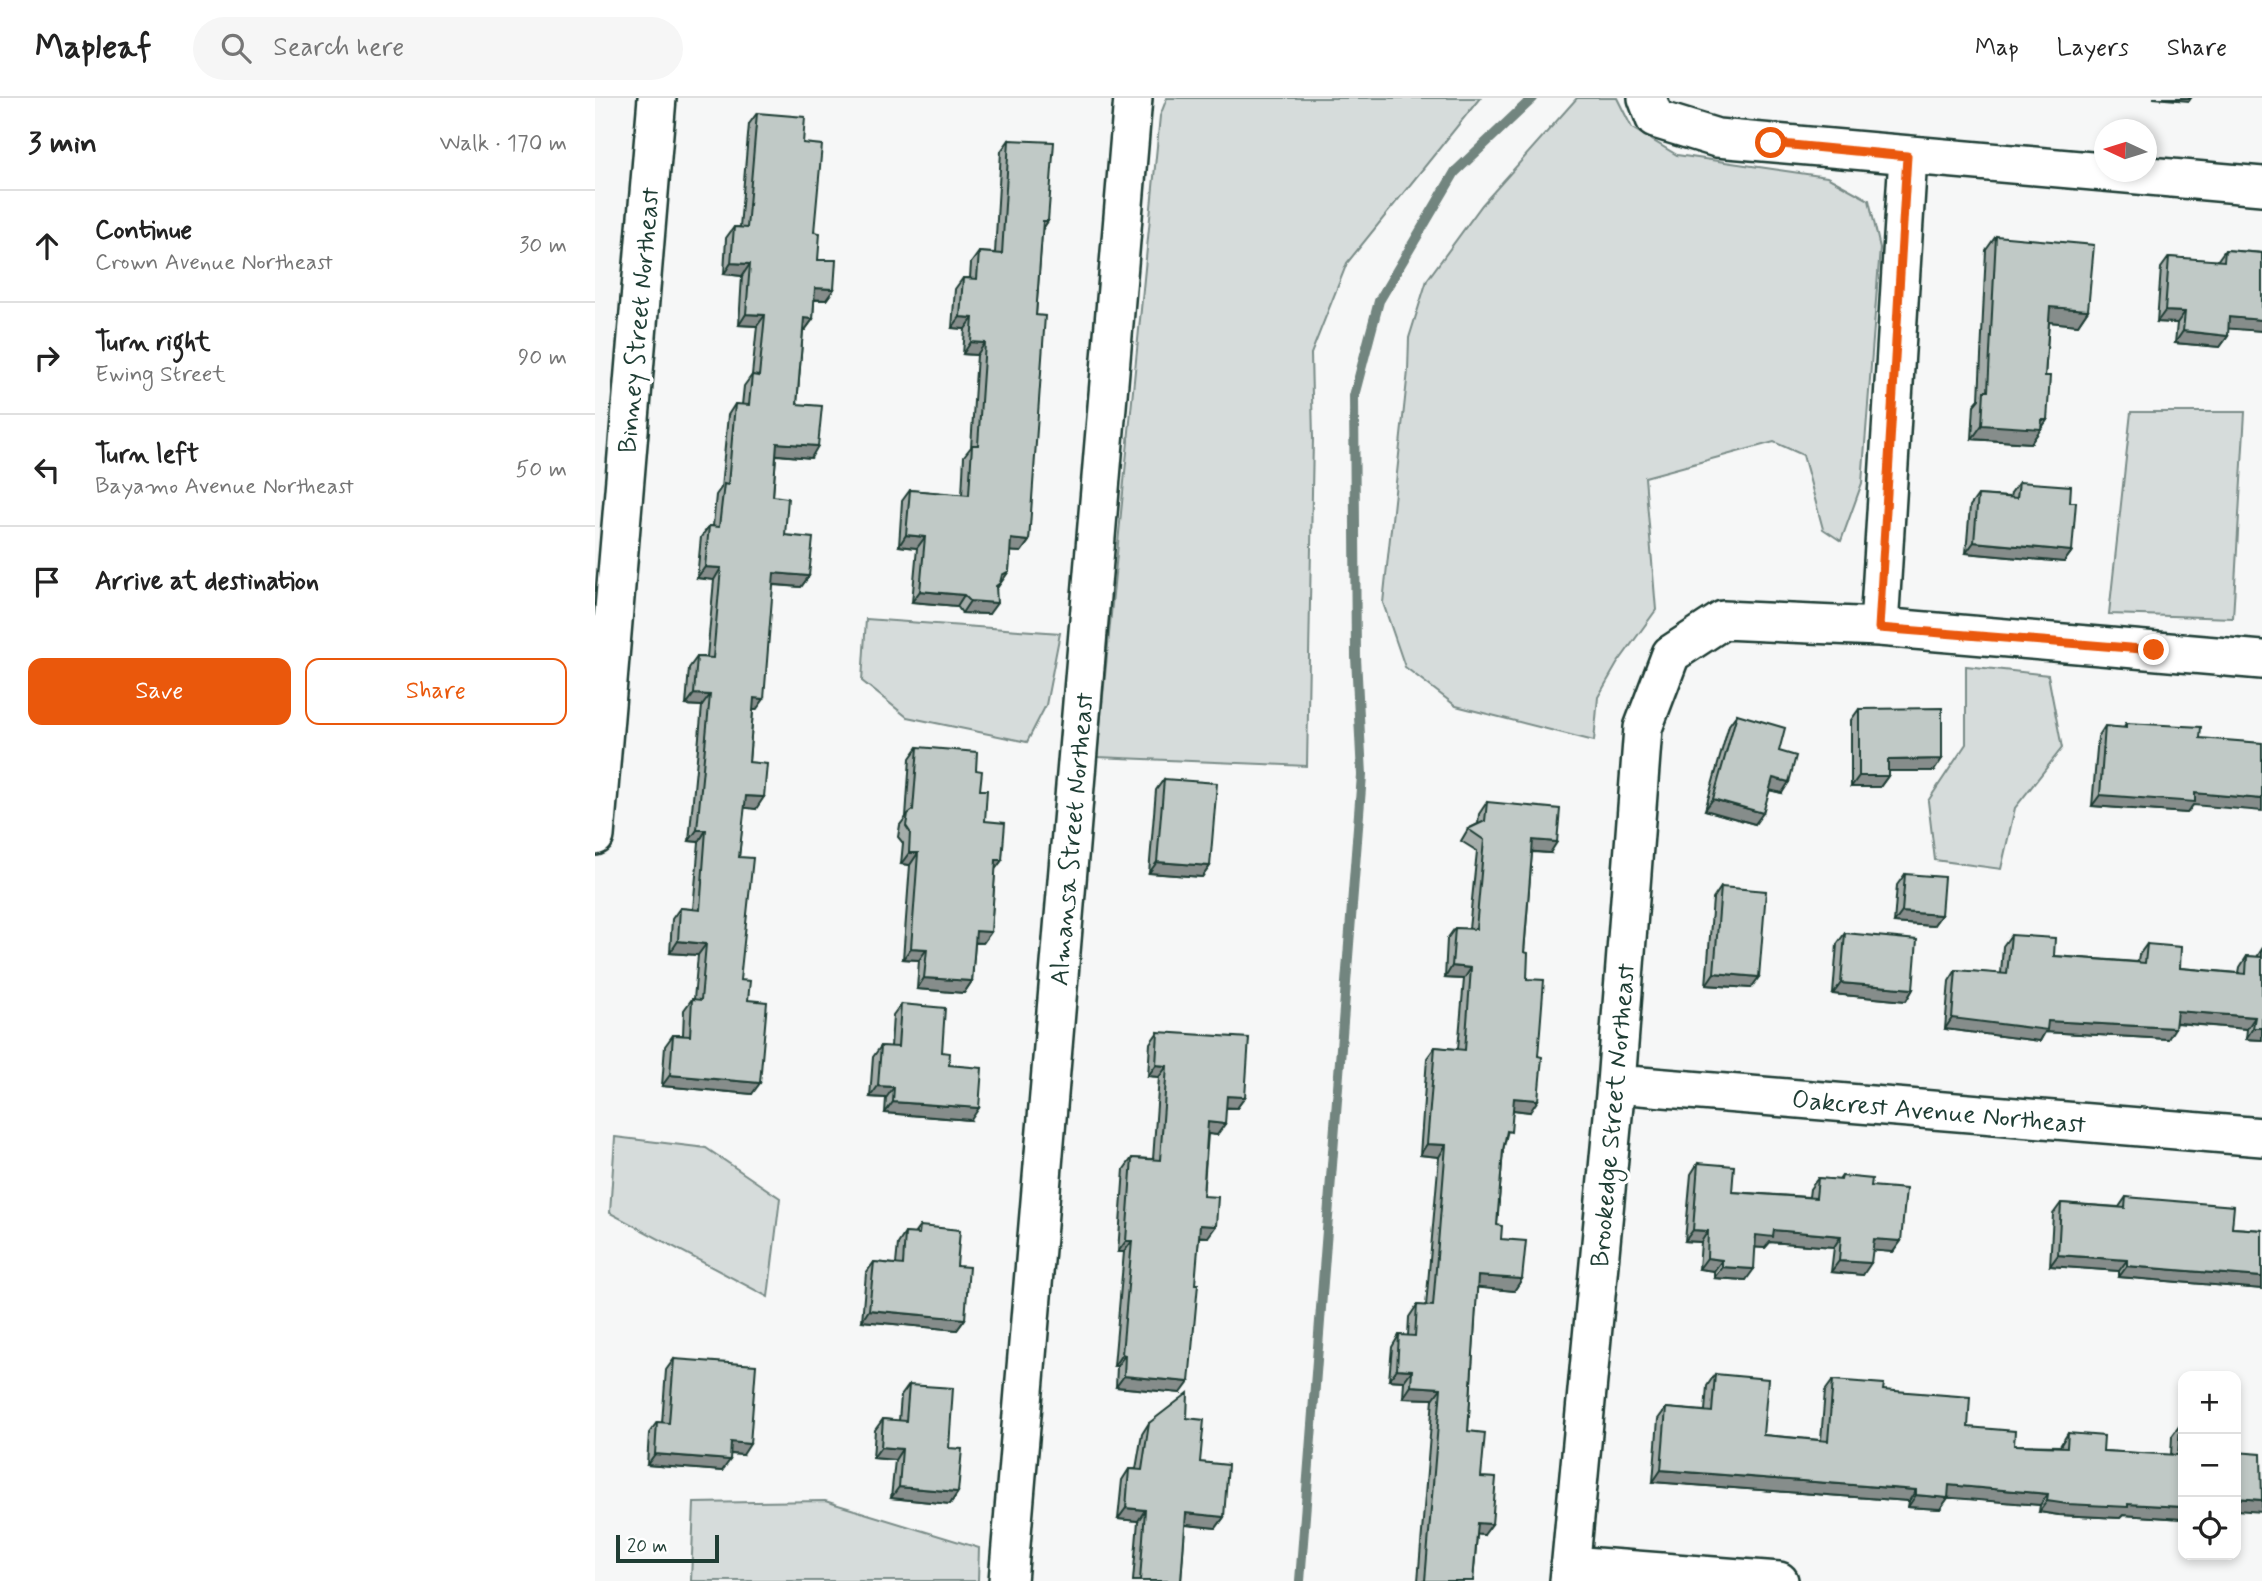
<!DOCTYPE html>
<html lang="en">
<head>
<meta charset="utf-8">
<style>
  :root { --surface:#fff; --page:#f6f6f6; --text:#222; --muted:#767676; --line:#e0e0e0; --accent:#ea580c }
  body { margin:0; font-family:Mynerve,sans-serif; background:var(--page); color:var(--text) }
  .controls { position:absolute; right:21px; bottom:21px; display:grid; overflow:hidden; border-radius:14px; box-shadow:0 4px 10px #0003 }
  .controls button { width:63px; height:63px; display:grid; place-items:center; padding:0; border:0; border-bottom:2px solid var(--line); background:var(--surface); color:var(--text); font:35px sans-serif }
  .compass { position:absolute; left:1499px; top:21px; width:63px; height:63px; border-radius:50%; background:var(--surface); box-shadow:0 4px 10px #0003; rotate:274deg }
  .scale { position:absolute; left:21px; bottom:18px; width:103px; box-sizing:border-box; padding-left:7px; border:4px solid #1f3d34; border-top:0; font-size:19px; line-height:24px; white-space:nowrap; color:#1f3d34; -webkit-text-stroke:5px #fff; paint-order:stroke }
  .stop { position:absolute; width:21px; height:21px; margin:-16px; border:5px solid #ea580c; border-radius:50%; background:#fff }
  .stop.end { background:#ea580c; border-color:#fff; box-shadow:0 2px 7px #0008 }
  .list { margin:0; padding:0; list-style:none }
  h2 { display:flex; justify-content:space-between; align-items:center; height:91px; margin:0; padding:0 28px; font-size:30px }
  h2 small { font-size:23px; font-weight:400; color:var(--muted) }
  .list li { display:grid; grid-template-columns:46px 1fr auto; gap:21px; align-items:center; box-sizing:border-box; height:112px; padding:0 28px; border-top:2px solid var(--line) }
  .list b { display:block; font-size:26px; white-space:nowrap }
  .list p { margin:0; font-size:23px; white-space:nowrap; color:var(--muted) }
  .list em { font-size:23px; font-style:normal; color:var(--muted) }
  .actions { display:flex; gap:14px; padding:21px 28px }
  .actions a { flex:1; padding:16px 0; border:2px solid var(--accent); border-radius:14px; text-align:center; font-size:24px; color:var(--accent) }
  .actions .main { background:var(--accent); color:#fff }
  .icon { flex:none; width:38px; height:38px; fill:none; stroke:currentColor; stroke-width:2; stroke-linecap:round; stroke-linejoin:round }
  .map { position:relative; flex:none; width:1667px; height:1483px; overflow:hidden }
  header { display:flex; align-items:center; gap:42px; box-sizing:border-box; height:98px; padding:0 35px; background:var(--surface); border-bottom:2px solid var(--line) }
  header strong { font-size:33px }
  nav { display:flex; gap:38px; margin-inline-start:auto; font-size:24px }
  .search { width:490px; height:63px; background:var(--page); display:flex; align-items:center; gap:18px; box-sizing:border-box; padding:0 24px; border-radius:38px; color:var(--muted); font-size:26px }
  main { display:flex }
  aside { flex:1; background:var(--surface) }
  .map>svg:first-child { display:block }
  .green { fill:#d6dcdb; stroke:#7a8c88; stroke-width:2 }
  .lines { fill:none; stroke-linecap:round; stroke-linejoin:round }
  .stream { stroke:#72857f; stroke-width:10 }
  .minor-casing { stroke:#1f3d34; stroke-width:42 }
  .minor { stroke:#fff; stroke-width:37 }
  .wall { fill:#a5adaa; stroke:#1f3d34; stroke-width:2 }
  .shaded-wall { fill:#868d8b; stroke:#1f3d34; stroke-width:2 }
  .building { fill:#c0c9c6; stroke:#1f3d34; stroke-width:2 }
  .route { stroke:#ea580c; stroke-width:9 }
  .labels { text-anchor:middle; stroke-width:7; stroke-linejoin:round; paint-order:stroke }
  .street-label { font-size:26px; fill:#1f3d34; stroke:#fff }
</style>
</head>
<body>
<header>
<strong>Mapleaf</strong>
<div class="search"><svg class="icon" aria-label="search" viewBox="0 0 24 24"><circle cx="10" cy="10" r="6"/><path d="M15 15l6 6"/></svg>Search here</div>
<nav><a>Map</a><a>Layers</a><a>Share</a></nav>
</header>
<main>
<aside>
<h2>3 min<small>Walk · 170 m</small></h2>
<ul class="list">
<li><svg class="icon" aria-label="ahead" viewBox="0 0 24 24"><path d="M12 20V5M6 11l6-6 6 6"/></svg><div><b>Continue</b><p>Crown Avenue Northeast</p></div><em>30 m</em></li>
<li><svg class="icon" aria-label="right" viewBox="0 0 24 24"><path d="M7 20v-9h11M14 6l5 5-5 5"/></svg><div><b>Turn right</b><p>Ewing Street</p></div><em>90 m</em></li>
<li><svg class="icon" aria-label="left" viewBox="0 0 24 24"><path d="M17 20v-9H6M10 6l-5 5 5 5"/></svg><div><b>Turn left</b><p>Bayamo Avenue Northeast</p></div><em>50 m</em></li>
<li><svg class="icon" aria-label="arrive" viewBox="0 0 24 24"><path d="M6 21V4h12l-3 4 3 4H6"/></svg><div><b>Arrive at destination</b></div></li>
</ul>
<div class="actions"><a class="main">Save</a><a>Share</a></div>
</aside>
<div class="map">
<svg width="1667" height="1483" viewBox="0 0 1667 1483">
  <rect width="100%" height="100%" fill="#f6f7f7"/>
  <filter id="ink" filterUnits="userSpaceOnUse"><feTurbulence type="fractalNoise" baseFrequency=".0143" numOctaves="2"/><feDisplacementMap in="SourceGraphic" scale="14" xChannelSelector="R" yChannelSelector="G"/><feConvolveMatrix kernelMatrix="1 2 1 2 8 2 1 2 1" color-interpolation-filters="sRGB"/></filter>
  <g filter="url(#ink)">
    <path class="green" d="M572,0H885L752,165L716,256L718,340L712,668L502,659L565,18Z
      M982,0H1022L1037,30L1082,57L1232,79L1274,102L1285,150L1267,385L1246,443L1228,431L1208,357L1179,344L1050,379L1061,512L1022,566L1003,599L999,643L861,608L810,569L788,505L813,273L814,240L832,182L887,107Z
      M1536,314H1650L1638,520L1514,516Z
      M271,521L465,535L451,607L432,644L312,619L267,583Z
      M1371,568L1453,577L1467,650L1420,710L1406,771L1340,762L1333,703L1371,646Z
      M20,1039L111,1050L185,1100L173,1199L15,1115Z
      M230,1403L384,1450L383,1483H96L99,1405Z"/>
    <g class="lines">
      <path class="stream" d="M705,1483L767,677L761,559L759,298L784,203L860,74L938,0"/>
      <defs>
        <path id="minor" d="M1052,0L1060,21L1122,40L1667,88
          M1284,529L1313,58
          M0,738L62,0
          M1021,986L1667,1039
          M975,1467L1184,1483
          M413,1483L538,0
          M974,1483L1021,986L1048,630L1076,556L1128,522L1284,529L1667,562"/>
      </defs>
      <use href="#minor" class="minor-casing"/>
      <use href="#minor" class="minor"/>
    </g>
    <path class="wall" d="M162,15L208,45L223,162L239,191L231,202H219L218,221L210,232H208L202,306L216,360L181,357L178,398L190,437L214,478L206,489L178,487L161,612H158L154,664L161,711L149,709L144,759L145,882L153,902L157,996L67,988L70,948L78,937H88L89,912L97,901H99L103,857L75,855L77,821L85,810L98,811L104,744L94,743L107,608L91,607L94,570L102,559H112L119,482L102,480L106,439L114,428H118L121,397L126,390L133,317L140,306L147,307L149,288L157,277L162,228L144,227L147,178L129,176L131,140L139,129H145L154,26Z
      M414,42L453,123L447,132L441,217L434,443L426,454L415,453L414,473L401,491L394,516L367,515L362,508L317,504L322,450L304,448L307,403L315,392L367,397L369,358L376,349L382,257L368,256L370,231L357,230L360,191L368,180H375L376,165L384,154L400,155L406,53Z
      M1401,138L1493,212L1483,227L1454,224L1450,278L1452,322L1436,345L1377,341L1379,307L1384,301L1391,152Z
      M1630,152L1667,155V233L1633,230V238L1625,249L1580,245L1582,225L1562,224L1566,170L1574,159L1622,163Z
      M1424,384L1475,404L1477,453L1469,464L1371,455L1375,408L1383,397L1415,399L1416,395Z
      M1264,611L1339,673H1293V678L1285,689H1256V622Z
      M1142,616L1184,653L1187,695L1175,692L1160,726L1110,712L1134,627Z
      M1531,625L1598,707L1592,715L1497,708L1503,639L1510,628L1528,630Z
      M323,649L381,672L385,692L390,723L407,762L400,771L396,834L388,845H380L377,883L369,895L322,891L324,862L308,861L315,767L306,766L308,745L303,739L305,727L311,719L315,660Z
      M569,681L615,768L607,779L554,775L561,692Z
      M892,704L955,755L937,754L929,854L932,881L935,1014L918,1012L908,1052L902,1127L906,1141L927,1181L919,1193L882,1189L873,1333L886,1379L889,1437L882,1436L878,1483H823L838,1301L808,1300L809,1283L794,1282L797,1249L804,1237L813,1238L814,1219L822,1207L831,1208L844,1059L825,1057L832,960L840,949L863,951L869,881L850,880L852,841L860,830L874,831L882,753L866,743L873,731L883,726L884,716Z
      M1310,776L1346,817L1338,828L1299,825L1302,787Z
      M1126,789L1156,890L1111,887L1118,801Z
      M1250,835L1318,891L1311,903L1238,896L1242,846Z
      M1416,837L1459,858L1543,864L1544,857L1552,846L1585,870L1644,875L1645,869L1652,858L1662,859L1667,851V942L1651,941L1652,931L1581,925L1573,941L1450,934L1445,943L1350,931L1354,883L1361,872L1406,876L1408,848Z
      M306,906L347,954L376,1022L290,1015L291,1000L275,999L278,959L286,948L296,949L298,917Z
      M563,934L650,999L642,1010H631L622,1037L613,1036L608,1098L613,1139H604L586,1295L521,1289L522,1268H519L529,1154H523L529,1071L537,1060L558,1061L564,979L553,978L555,945Z
      M1103,1065L1137,1094L1214,1099L1215,1091L1223,1080L1244,1082L1247,1078L1276,1088L1306,1143L1298,1154L1277,1152L1268,1177L1236,1174L1239,1149L1175,1144L1170,1150L1160,1149L1151,1182L1119,1180V1173L1104,1171L1106,1144L1090,1143L1096,1076Z
      M1531,1099L1637,1130L1667,1132V1191L1524,1179V1173L1455,1168L1458,1116L1466,1105L1524,1109Z
      M325,1128L362,1168L370,1221L362,1232L267,1223L271,1175L279,1164L301,1166L303,1146L310,1135L319,1136Z
      M79,1261L148,1357L135,1356L127,1373L52,1367L54,1335L62,1324L67,1325L71,1272Z
      M1120,1276L1168,1337L1226,1342L1230,1293L1238,1282L1288,1292L1373,1329L1419,1347L1465,1348L1473,1335L1508,1353L1576,1357L1577,1338L1585,1327L1588,1328V1421L1528,1417L1525,1420L1464,1417L1444,1414L1445,1407L1353,1399L1345,1411L1313,1409L1314,1403L1058,1384L1063,1321L1071,1310L1110,1313L1112,1288Z
      M314,1287L354,1350L363,1394L355,1406L296,1400L300,1362L278,1360L280,1332L288,1321L304,1323L306,1298Z
      M592,1320L605,1364L629,1419L621,1430L590,1427L586,1483H538L543,1423L523,1421L527,1382L534,1371H541L547,1336L554,1325Z"/>
    <path class="shaded-wall" d="M1558,0H1596L1594,3Z
      M448,123H453L445,135Z
      M136,165L155,166L147,178L129,176Z
      M220,190L239,191L231,202L212,201Z
      M1455,209L1493,212L1483,227L1445,223Z
      M1570,213L1590,214L1582,225L1562,224Z
      M151,216L170,217L162,228L144,227Z
      M365,219L378,220L370,231L357,230Z
      M1634,219L1667,222V233L1626,230Z
      M209,220L218,221L210,232L202,231Z
      M1588,233L1633,238L1625,249L1580,245Z
      M376,244L390,245L382,257L368,256Z
      M1447,322H1452L1436,345L1377,341L1387,327Z
      M182,345L223,348L216,360L174,356Z
      M311,437L330,439L322,450L304,448Z
      M416,441L434,443L426,454L408,453Z
      M1379,444L1477,453L1469,464L1371,455Z
      M110,469L126,470L119,482L102,480Z
      M414,473L398,496L393,499L407,477Z
      M179,475L214,478L206,489L171,486Z
      M325,493L369,497L362,508L317,504Z
      M375,503L402,505L394,516L367,515Z
      M99,596L115,597L107,608L91,607Z
      M159,600L169,601L161,612H151Z
      M1347,661L1339,673H1285L1293,662Z
      M1264,678H1293L1285,689H1256Z
      M1178,680L1194,684L1187,695L1170,691Z
      M1600,695L1667,701V713L1598,707L1592,715L1497,708L1505,697Z
      M151,698L169,699L161,711L143,709Z
      M1118,701L1168,715L1160,726L1110,712Z
      M102,732H111L104,744L94,743Z
      M938,742L962,744L955,755L930,753Z
      M314,755H323L315,767L306,766Z
      M401,762H407L399,773Z
      M562,764L615,768L607,779L554,775Z
      M1307,814L1346,817L1338,828L1299,825Z
      M381,833L396,834L388,845L373,844Z
      M83,843L111,846L103,857L75,855Z
      M316,850L332,851L324,862L308,861Z
      M857,868L876,870L869,881L850,880Z
      M1119,875L1164,879L1156,890L1111,887Z
      M329,880L377,883L369,895L322,891Z
      M1246,885L1318,891L1311,903L1238,896Z
      M1582,913L1660,919L1652,931L1574,924Z
      M1357,920L1453,923L1580,930L1573,941L1450,934L1445,943L1350,931Z
      M1658,930H1667V942L1651,941Z
      M561,967L572,968L564,979L553,978Z
      M75,977L165,985L157,996L67,988Z
      M283,988L299,989L291,1000L275,999Z
      M632,998L650,999L642,1010L624,1009Z
      M919,1000L943,1002L935,1014L911,1011Z
      M298,1004L384,1010L376,1022L290,1015Z
      M613,1024L630,1026L622,1037L606,1035Z
      M832,1046L851,1047L844,1059L825,1057Z
      M605,1127L621,1128L613,1139L597,1138Z
      M1098,1132L1113,1133L1106,1144L1090,1143Z
      M1179,1132L1246,1138L1239,1149L1175,1144L1170,1150L1153,1149L1161,1137Z
      M1279,1141L1306,1143L1298,1154L1271,1152Z
      M531,1143H537L529,1154H523Z
      M1463,1157L1532,1162L1524,1173L1455,1168Z
      M1112,1160L1127,1162L1119,1173L1104,1171Z
      M1244,1163L1276,1165L1268,1177L1236,1174Z
      M1532,1168L1667,1179V1191L1524,1179Z
      M1127,1169L1159,1171L1151,1182L1119,1180Z
      M883,1178L927,1181L919,1193L875,1189Z
      M274,1212L370,1221L362,1232L267,1223Z
      M527,1256L530,1257L522,1268H519Z
      M802,1271L817,1272L809,1283L794,1282Z
      M529,1278L594,1284L586,1295L521,1289Z
      M816,1288L846,1290L838,1301L808,1300Z
      M136,1344L155,1346L148,1357L128,1355Z
      M286,1349L307,1351L300,1362L278,1360Z
      M60,1356L135,1362L127,1373L52,1367Z
      M1066,1372L1321,1392L1314,1403L1058,1384Z
      M1354,1387L1453,1396L1445,1407L1346,1399Z
      M304,1389L363,1394L355,1406L296,1400Z
      M1321,1397L1353,1400L1345,1411L1313,1409Z
      M1641,1400L1667,1402V1414L1641,1412Z
      M1452,1403L1533,1406L1588,1409V1421L1528,1417L1525,1420L1464,1417L1444,1414Z
      M531,1410L550,1412L543,1423L523,1421Z
      M591,1415L629,1419L621,1430L583,1426Z
      M883,1425L897,1426L889,1437L875,1436Z"/>
    <path class="building" d="M162,15L210,19L208,45L227,47L219,134L225,135L223,162H241L239,191L220,190L218,221L209,220L202,306L227,308L223,348L182,345L178,398L193,400L190,437L218,440L214,478L179,475L169,601L159,600L154,664L172,666L169,699L151,698L144,759L158,760L145,882L155,883L153,902L172,904L165,985L75,977L78,937L95,938L97,901L106,902L111,846L83,843L85,810L105,812L111,732H102L115,597L99,596L102,559L118,560L126,470L110,469L114,428L124,429L129,386L133,387L140,306L154,307L157,277L164,278L170,217L151,216L155,166L136,165L139,129L152,130Z
      M414,42L459,44L453,123H448L441,217L450,218L434,443L416,441L414,473L407,477L405,485L401,488L402,505L375,503L369,497L325,493L330,439L311,437L315,392L374,397L377,347H383L390,245L376,244L378,220L365,219L368,180L382,181L384,154L407,156Z
      M1401,138L1499,147L1493,212L1455,209L1450,278H1455L1452,322H1447L1446,331L1387,327L1389,293H1393Z
      M1630,152L1667,155V222L1634,219L1633,238L1588,233L1590,214L1570,213L1574,159L1629,163Z
      M1424,384L1476,388L1475,404H1481L1477,453L1379,444L1383,397L1422,400Z
      M1347,610V661L1293,662V678H1264V611Z
      M1142,616L1190,630L1184,653L1201,658L1194,684L1178,680L1168,715L1118,701Z
      M1531,625L1606,629L1605,640L1667,645V701L1600,695V704L1505,697L1510,628L1531,630Z
      M323,649L382,654L381,672L387,673L385,692H392L390,723L410,725L407,762H401L396,834L381,833L377,883L329,880L332,851L316,850L323,755H314L315,734L311,728L313,716L318,712Z
      M569,681L622,685L615,768L562,764Z
      M892,704L965,711L962,744L938,742L929,854L933,855L932,881L949,882L943,958L947,959L943,1002L919,1000L916,1034L912,1033L908,1052L902,1127L907,1128L906,1141L931,1143L927,1181L883,1178L873,1333L890,1335L886,1379L901,1380L897,1426L883,1425L878,1483H830L846,1290L816,1288L817,1272L802,1271L804,1237L820,1238L822,1207L838,1208L851,1047L832,1046L840,949L870,952L876,870L857,868L860,830L881,831L889,742L873,731L890,723Z
      M1310,776L1349,779L1346,817L1307,814Z
      M1126,789L1171,793L1164,879L1119,875Z
      M1250,835L1322,842L1318,891L1246,885Z
      M1416,837L1460,840L1459,858L1550,865L1552,846L1586,849L1585,870L1651,876L1652,858L1667,859V930H1658L1660,919L1582,913L1580,930L1453,923L1452,932L1357,920L1361,872L1412,876Z
      M306,906L350,910L347,954L355,955L354,967L387,970L384,1010L298,1004L299,989L283,988L286,948L303,949Z
      M563,934L654,940L650,999L632,998L630,1026L613,1024L608,1098L623,1099L621,1128L605,1127L600,1186H603L594,1284L529,1278L530,1257L527,1256L537,1143H531L537,1060L565,1062L572,968L561,967Z
      M1103,1065L1139,1068L1137,1094L1221,1100L1223,1080L1246,1082L1247,1078L1277,1081L1276,1088L1311,1091L1306,1143L1279,1141L1276,1165L1244,1163L1246,1138L1179,1132L1178,1139L1161,1137L1159,1171L1127,1169V1162L1112,1160L1113,1133L1098,1132Z
      M1531,1099L1639,1108L1637,1130L1667,1132V1179L1532,1168V1162L1463,1157L1466,1105L1530,1110Z
      M325,1128L365,1132L362,1168L374,1169L370,1221L274,1212L279,1164L308,1167L310,1135L324,1136Z
      M79,1261L161,1267L155,1346L136,1344L135,1362L60,1356L62,1324L74,1325Z
      M1120,1276L1173,1281L1168,1337L1233,1343L1238,1282L1289,1286L1288,1292L1375,1299L1373,1329L1420,1333L1419,1347L1472,1349L1473,1335L1509,1338L1508,1353L1583,1357L1585,1327L1588,1328V1409L1533,1406V1409L1472,1406L1452,1403L1453,1396L1354,1387L1353,1400L1321,1397V1392L1066,1372L1071,1310L1117,1314Z
      M314,1287L358,1290L354,1350L367,1351L363,1394L304,1389L307,1351L286,1349L288,1321L311,1323Z
      M593,1295L592,1320L609,1322L605,1364L633,1367L629,1419L591,1415L586,1483H545L550,1412L531,1410L534,1371L547,1372L554,1325Z
      M1641,1354L1666,1356L1667,1402L1641,1400Z"/>
  </g>
  <g class="lines" filter="url(#ink)">
    <path class="route" d="M1176,45L1312,58L1284,530L1559,552"/>
  </g>
  <g class="labels">
    <g class="street-label">
      <text transform="translate(43 222) rotate(-85)" y="9">Binney Street Northeast</text>
      <text transform="translate(476 741) rotate(-85)" y="9">Almansa Street Northeast</text>
      <text transform="translate(1344 1013) rotate(5)" y="9">Oakcrest Avenue Northeast</text>
      <text transform="translate(1017 1017) rotate(-85)" y="9">Brookedge Street Northeast</text>
    </g>
  </g>
</svg>
<div class="controls">
<button>+</button>
<button>−</button>
<button><svg class="icon" aria-label="locate" viewBox="0 0 24 24"><circle cx="12" cy="12" r="6"/><path d="M12 2v4M12 18v4M2 12h4M18 12h4"/></svg></button>
</div>
<svg class="compass" viewBox="-18 -18 36 36"><path d="M0-13l5 13h-10z" fill="#e53935"/><path d="M0 13l5-13h-10z" fill="#767676"/></svg>
<div class="scale">20 m</div>
<div class="stop" style="left:1176px;top:45px"></div>
<div class="stop end" style="left:1559px;top:552px"></div>
</div>
</main>
</body>
</html>
